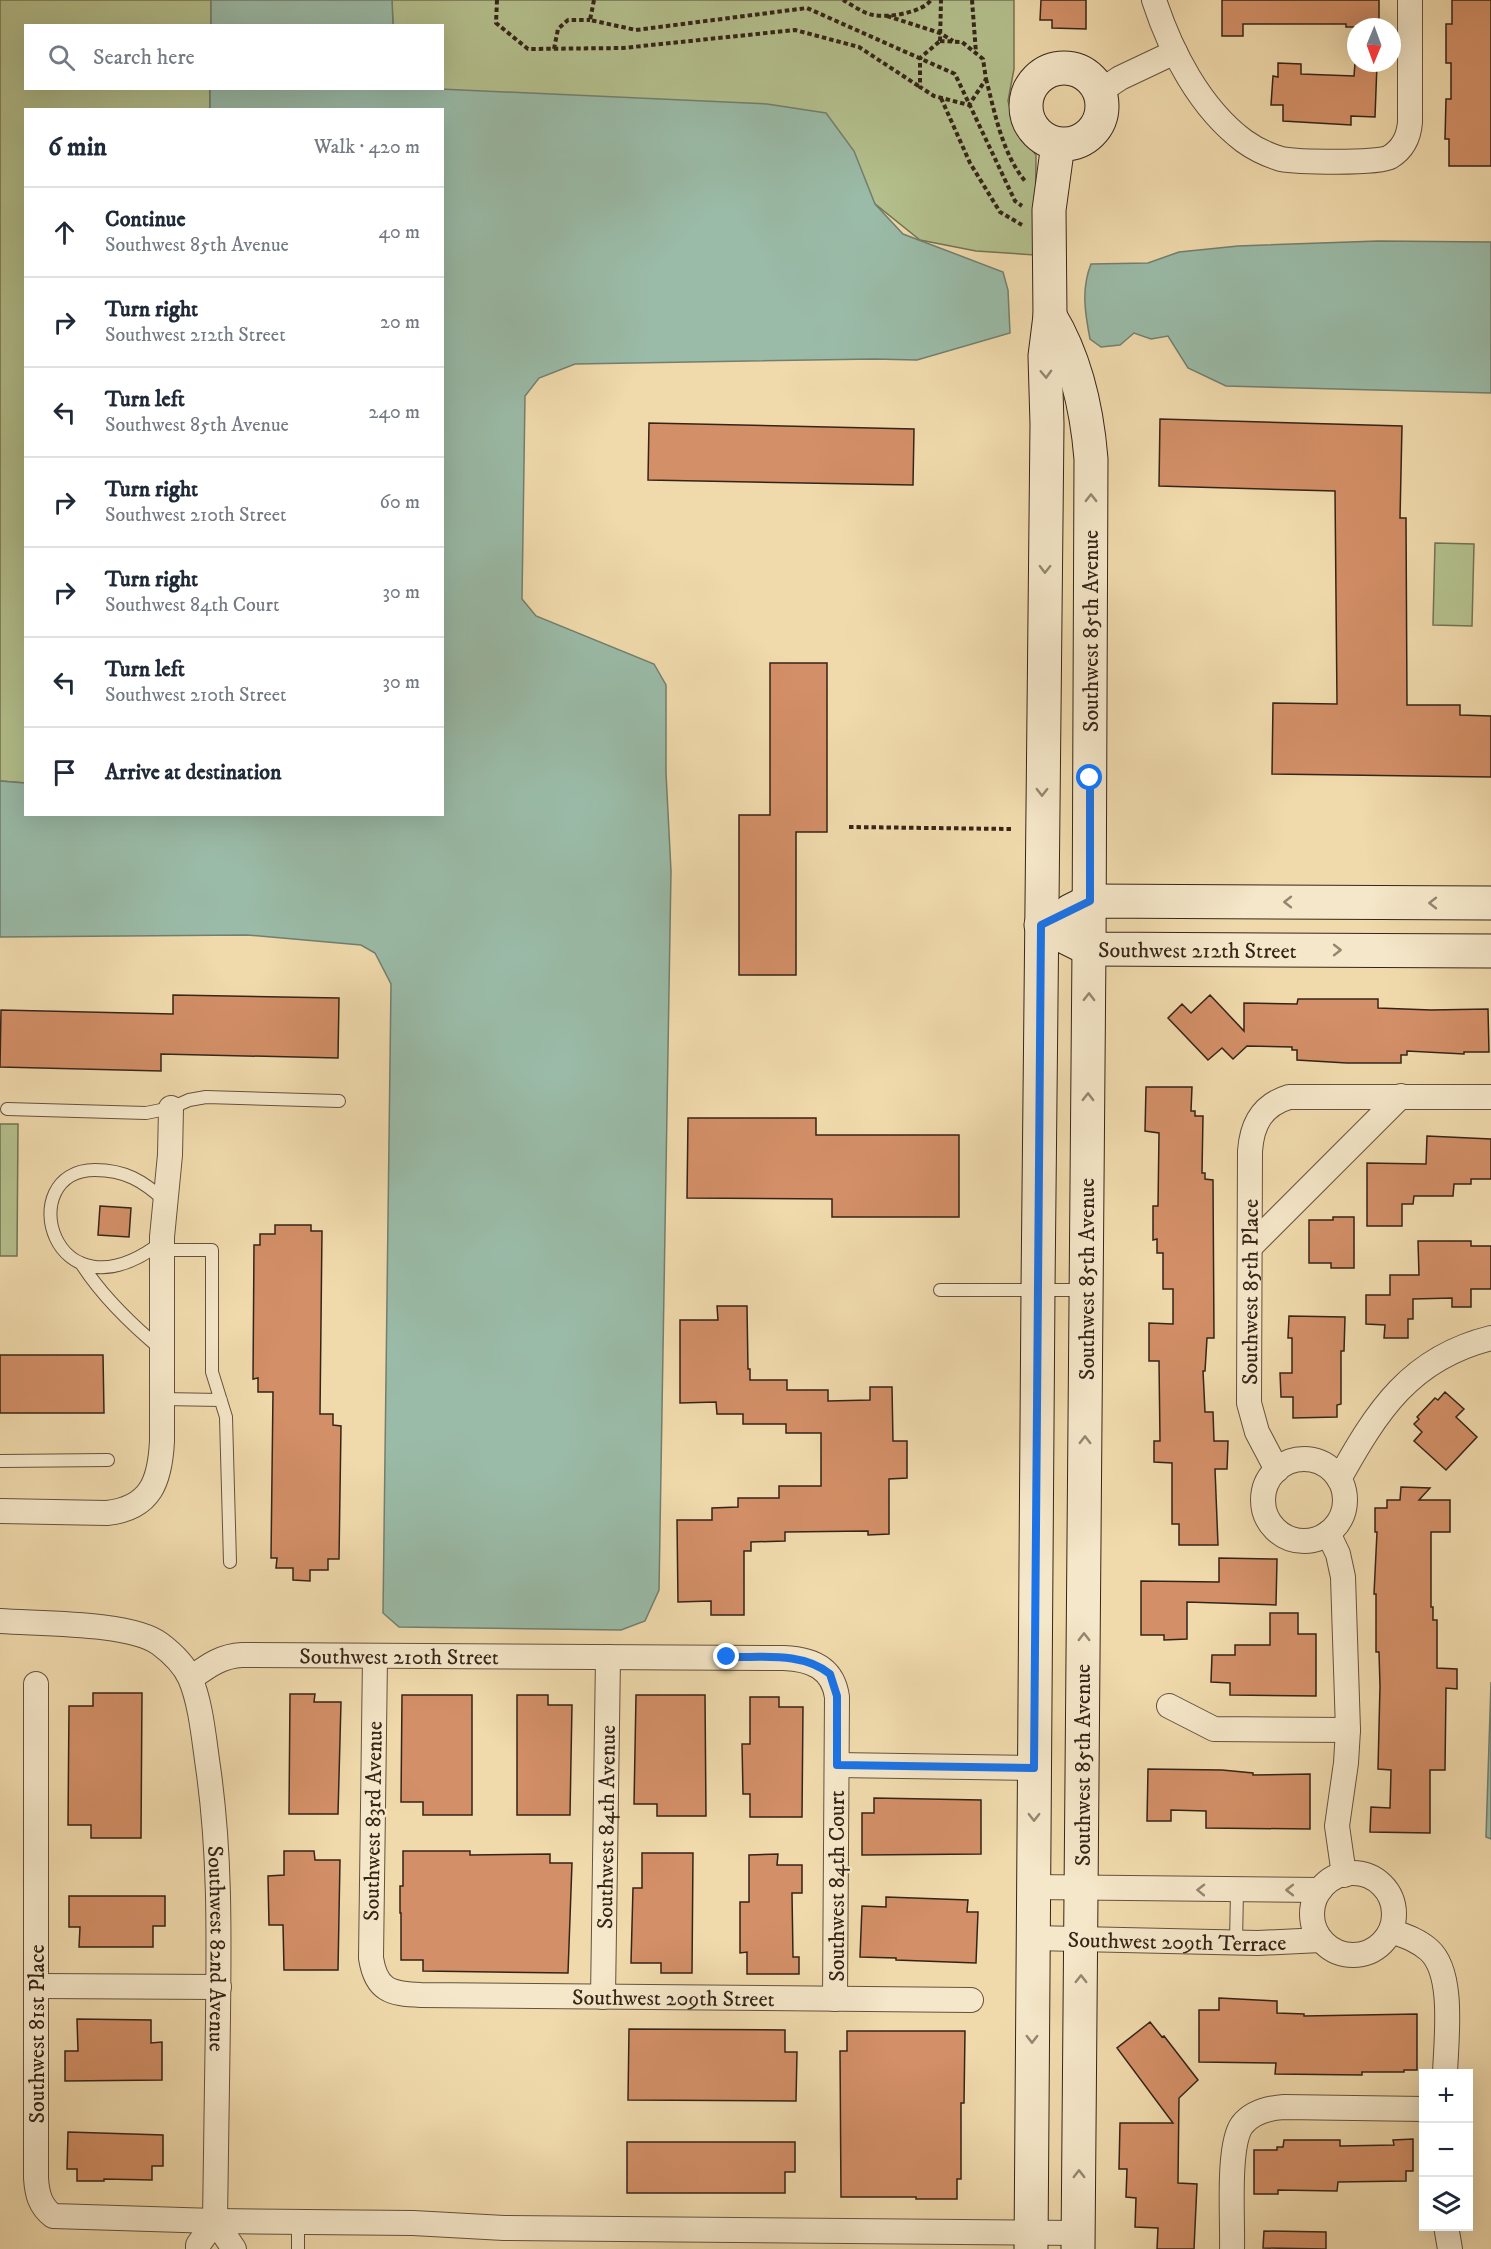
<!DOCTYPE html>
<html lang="en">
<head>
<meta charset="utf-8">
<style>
  :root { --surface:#fff; --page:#f6f6f7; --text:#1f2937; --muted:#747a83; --line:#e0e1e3 }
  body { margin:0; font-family:"IM FELL DW Pica",serif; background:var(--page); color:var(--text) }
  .controls { position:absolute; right:18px; bottom:18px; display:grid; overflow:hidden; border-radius:0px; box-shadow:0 6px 24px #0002 }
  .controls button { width:54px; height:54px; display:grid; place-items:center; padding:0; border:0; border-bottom:2px solid var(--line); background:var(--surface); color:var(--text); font:30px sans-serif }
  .compass { position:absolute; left:1347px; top:18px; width:54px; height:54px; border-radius:50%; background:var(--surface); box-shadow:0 6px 24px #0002; rotate:181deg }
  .stop { position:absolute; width:18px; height:18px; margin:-14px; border:4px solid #1a73e8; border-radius:50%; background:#fff }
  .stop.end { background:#1a73e8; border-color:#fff; box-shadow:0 2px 6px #0008 }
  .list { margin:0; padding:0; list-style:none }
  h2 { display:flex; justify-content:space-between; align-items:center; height:78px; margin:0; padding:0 24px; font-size:26px }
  h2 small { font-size:20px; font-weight:400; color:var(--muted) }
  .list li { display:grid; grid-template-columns:39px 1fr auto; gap:18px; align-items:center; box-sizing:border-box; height:90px; padding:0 24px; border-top:2px solid var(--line) }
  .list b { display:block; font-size:22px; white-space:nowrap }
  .list p { margin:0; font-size:20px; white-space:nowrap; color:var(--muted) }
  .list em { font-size:20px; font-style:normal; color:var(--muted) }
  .icon { flex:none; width:33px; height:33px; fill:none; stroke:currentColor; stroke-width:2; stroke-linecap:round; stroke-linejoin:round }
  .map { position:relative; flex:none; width:1491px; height:2249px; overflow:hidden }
  .search { position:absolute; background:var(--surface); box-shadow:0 6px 24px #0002; left:24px; top:24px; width:420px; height:66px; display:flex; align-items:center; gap:15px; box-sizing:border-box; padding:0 21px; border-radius:0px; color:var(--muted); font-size:22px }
  .panel { position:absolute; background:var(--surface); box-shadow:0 6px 24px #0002; left:24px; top:108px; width:420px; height:708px; border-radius:0px }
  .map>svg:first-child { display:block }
  .green { fill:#b4c18e; stroke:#747354; stroke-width:1.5 }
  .water { fill:#9abba8; stroke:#727f6f; stroke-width:1.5 }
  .building { fill:#d38f67; stroke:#352519; stroke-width:1.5 }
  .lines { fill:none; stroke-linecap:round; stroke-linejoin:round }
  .lane-casing { stroke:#64523e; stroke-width:14 }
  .street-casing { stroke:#64523e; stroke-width:26 }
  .secondary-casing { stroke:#352519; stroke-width:35 }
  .path { stroke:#352519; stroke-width:4; stroke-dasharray:4.5 3; stroke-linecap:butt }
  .lane { stroke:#f5e7c9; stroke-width:12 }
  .street { stroke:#f5e7c9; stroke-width:24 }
  .secondary { stroke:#f5e7c9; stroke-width:33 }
  .oneway { stroke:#958671 }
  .route { stroke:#1a73e8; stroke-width:8 }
  .labels { text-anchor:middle; stroke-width:5; stroke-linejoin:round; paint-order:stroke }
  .street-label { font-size:22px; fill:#352519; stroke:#f5e7c9 }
</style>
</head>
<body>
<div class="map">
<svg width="1491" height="2249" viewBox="0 0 1491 2249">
  <rect width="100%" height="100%" fill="#f0daac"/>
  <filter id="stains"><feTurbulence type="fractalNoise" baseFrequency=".00333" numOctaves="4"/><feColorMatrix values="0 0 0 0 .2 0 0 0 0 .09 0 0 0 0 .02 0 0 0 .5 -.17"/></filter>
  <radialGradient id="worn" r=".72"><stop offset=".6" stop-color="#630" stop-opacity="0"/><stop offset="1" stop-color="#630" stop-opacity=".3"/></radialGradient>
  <path class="green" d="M0,0H211V25L26,26V88L210,89V109L26,110L25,783L0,781Z
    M392,0H1014V69L1008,101L1016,128L1036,155L1035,255L976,251L920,240L875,204L440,89L442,88V26L393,25Z
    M1435,543L1474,544L1472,626L1433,625Z
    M0,1124H18L17,1256H0Z"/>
  <path class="water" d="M211,0H392L393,25H211Z
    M440,89L767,104L826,113L854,151L875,204L903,234L1003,272L1008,290L1010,333L917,360L874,359L575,364L539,378L525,396L522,599L536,616L654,664L666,685V773L671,871L659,1590L645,1621L621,1630L399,1627L383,1613L391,984L375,953L361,945L247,935L0,937V781L25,783L26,814H442V110L210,109V89Z
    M1378,241L1491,242V393L1226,386L1188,368L1168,336L1151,339L1134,333L1120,345L1101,347L1090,339C1085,313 1081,289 1091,264L1148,263L1179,252L1238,246Z
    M1491,1682V1839L1486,1837Z"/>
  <path class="building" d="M1041,0H1086V29L1052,28V20H1040Z
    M1222,0H1379V22H1369V27H1346V24H1243V36H1222Z
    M1452,0H1491V166H1449V139H1445L1446,99H1451V63H1446V24H1452Z
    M1278,63L1301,64V74L1354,76L1355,63L1377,64L1375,117L1351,116V125L1283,121V105H1271L1273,76L1278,77Z
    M1160,419L1402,426L1400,518H1406L1407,705H1460V715L1491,716V777L1272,774L1273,703L1337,704L1335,491L1159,486Z
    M649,423L914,429L913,485L648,480Z
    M770,663H827V832H796V975H739V815H770Z
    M173,995L339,998L338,1058L161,1054V1071L0,1067L1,1010L173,1014Z
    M1210,995L1244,1031V1003L1297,1004L1298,999H1378V1008L1431,1010L1488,1009L1489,1052H1464V1054L1407,1051V1055H1401V1063H1347L1297,1060V1050H1292V1047L1247,1046L1233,1059L1222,1048L1208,1060L1168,1018L1182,1004L1191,1013Z
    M1146,1087H1192L1191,1111H1195V1116H1203L1202,1173H1205V1179L1213,1180L1214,1338H1207L1205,1371H1203L1205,1412H1213L1214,1441H1228L1227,1469H1215L1218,1545H1179V1524H1172V1463L1154,1462V1441H1160L1159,1361H1149V1323L1173,1324V1289H1163V1253H1157V1239L1153,1240V1206H1158L1159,1133L1145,1131Z
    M688,1118H816V1135H959V1217H832V1199L687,1198Z
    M1427,1136L1491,1139V1179H1471V1184H1454L1453,1196H1414L1413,1204H1402V1226H1367V1163L1426,1164Z
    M100,1206L131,1208L129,1237L98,1235Z
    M1333,1217H1354V1268H1331V1263H1309V1220H1333Z
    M275,1225H311V1231H322L320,1414H333V1425L341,1426L339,1559H328V1570H310V1581L293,1580V1568H276L277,1558H271L273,1392H258V1378L253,1379L254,1245H260V1234H275Z
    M1418,1241H1471V1246H1491V1289H1471V1307H1452V1298L1413,1299V1319H1408V1338H1384L1385,1325L1366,1324V1295H1390V1275H1419Z
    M717,1306H747L748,1369H750V1380H787V1390H828V1401L870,1400V1387H892L893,1441H907V1478L889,1479V1534L868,1535V1531L785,1532V1541L751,1542V1551H744V1615H711V1601L678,1602L677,1520H712V1508L738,1507V1498H779V1486H821V1433H786V1424H743V1414H717L716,1402L680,1403V1320H718Z
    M1289,1316L1345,1317L1344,1351H1341V1404L1337,1405V1417L1293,1418V1397H1281L1280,1373H1292V1338H1288Z
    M0,1355H103L104,1413H0Z
    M1445,1392L1464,1409L1456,1417L1477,1437L1446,1470L1414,1441L1422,1432L1414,1424L1419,1419L1417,1417L1435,1398L1438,1400Z
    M1401,1487L1430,1488L1419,1500H1450V1532H1431V1607H1433V1620H1437V1668L1457,1669V1689L1446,1688L1445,1770H1430V1833L1370,1832L1371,1807L1390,1808L1391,1770L1378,1769L1380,1686L1379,1652H1376V1594H1374L1377,1532H1375V1508H1387V1500H1400Z
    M1219,1558L1277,1559L1276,1605L1187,1602V1639L1164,1640V1635H1141V1581L1219,1582Z
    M1270,1613H1298V1634H1316V1696L1230,1695V1683L1211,1682L1212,1655H1235V1645H1270Z
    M93,1693H142L141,1838H91V1825H68L69,1706H93Z
    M290,1694H315L314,1702H341L338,1814H289Z
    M402,1695H472V1815H423V1802H401Z
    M517,1695H548V1705H572L570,1815H517Z
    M636,1695H705L706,1816H657V1804H634Z
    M750,1697H779V1707H803L802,1817H750V1794H743L742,1744H750Z
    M1148,1769L1222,1770L1253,1773V1775L1310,1774V1829L1206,1828V1811L1171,1810V1821H1147Z
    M874,1798L981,1800V1854L862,1855V1813H874Z
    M284,1851H314L315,1860H340L338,1970H284L283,1925H269L268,1876L284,1875Z
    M403,1851H470V1855L550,1854V1863H572L568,1973L423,1971V1960H401V1913H400V1886H403Z
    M642,1853H693L692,1973H661V1963H631L633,1888H642Z
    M778,1854L777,1865H802V1893H792L793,1957H799V1974H747V1952L740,1953V1902H749V1855Z
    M69,1896H165V1926H153V1947H79L80,1927H69Z
    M886,1897L968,1900L967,1912H978L976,1963L896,1960V1958L860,1957L862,1906L886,1907Z
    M1219,1998L1277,2001V2013L1304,2014V2016L1417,2014V2070H1404V2072H1362V2075L1275,2074L1276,2063L1199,2062V2010H1219Z
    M77,2019L151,2020V2043L162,2042V2080L65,2081V2051H78Z
    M1150,2022L1162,2037L1164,2036L1198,2080L1179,2098L1178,2181V2183L1197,2184L1194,2249H1157L1158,2228L1135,2227L1136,2198L1126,2197L1127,2169H1119L1120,2123H1173L1117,2048Z
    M629,2029L785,2030V2052H797L796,2101L628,2100Z
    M847,2031H965L964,2103H961V2179H957V2199H916V2197H841L840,2051H847Z
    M68,2132L163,2135V2166H152V2180L104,2179V2181H77V2169H67Z
    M1413,2139V2171H1406V2181L1338,2182L1337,2191L1278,2190V2194H1254V2150H1277V2147H1283L1284,2140H1340V2146L1394,2145L1393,2140Z
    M627,2142H795V2172H785V2193H627Z
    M1264,2231L1326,2232V2249L1263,2248Z"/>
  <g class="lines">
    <defs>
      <path id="lane" d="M7,1109L146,1113L171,1108L189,1100L206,1097L339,1101
        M162,1242C51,1327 12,1170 95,1170C125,1170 143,1181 164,1200
        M162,1250H212V1372L226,1417L230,1562
        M81,1263C101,1295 132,1325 162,1350
        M940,1290H1085
        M162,1399L221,1400
        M0,1461L108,1460
        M1236,1942L1237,1891
        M298,2249V2222"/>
      <g id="street">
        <path d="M1154,0C1171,52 1200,108 1244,141C1255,149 1268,155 1281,159C1296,162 1378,164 1390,157C1403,149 1409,136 1410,122V0"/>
        <path d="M1099,92L1120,78L1175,52"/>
        <path d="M1250,1247L1401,1096"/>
        <circle cx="1304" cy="1500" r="41"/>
        <path id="s1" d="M1277,1470L1257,1432L1249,1403L1250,1151C1252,1124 1262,1105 1289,1097H1491"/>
        <path d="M1339,1479C1377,1411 1410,1358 1491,1338"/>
        <path d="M0,1511L107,1513C151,1508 160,1481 162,1441V1237L170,1155L171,1108"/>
        <path d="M1328,1533L1338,1554L1343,1577L1348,1730L1346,1763L1337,1826L1344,1875"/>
        <path id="s2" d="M0,1621C40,1624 131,1622 160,1644C172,1653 184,1665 190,1678C201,1703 204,1740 208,1767C220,1850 219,1933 218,2016C217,2085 216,2153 215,2221L198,2245V2249"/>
        <path id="s3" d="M375,1657L371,1958C376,1990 390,1994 421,1995L971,2000"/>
        <path id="s4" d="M191,1678C208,1666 221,1656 242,1655L784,1658C811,1659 833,1668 837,1697L835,1999"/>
        <path d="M36,1684V2178C37,2194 40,2206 53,2216L215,2221L413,2223L504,2228L1079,2233"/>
        <path d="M1169,1706L1214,1729L1348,1730"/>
        <path d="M837,1765L1034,1768"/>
        <circle cx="1353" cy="1914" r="41"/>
        <path d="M1033,1887L1320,1890"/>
        <path d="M1391,1931C1405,1936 1418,1940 1429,1950C1455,1973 1446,2040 1445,2074"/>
        <path id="s5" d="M1033,1938L1258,1943L1321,1940"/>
        <path d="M37,1986L219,1987"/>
        <path id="s6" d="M603,1997L608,1657"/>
        <path d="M215,2221L234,2249"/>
        <path d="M1446,2226L1450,2249"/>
        <path d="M1232,2249C1233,2221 1227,2146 1242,2125C1252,2112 1269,2108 1284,2107L1424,2109"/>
      </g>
      <g id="secondary">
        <circle cx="1064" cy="106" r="38"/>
        <path d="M1050,316C1076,359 1087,409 1091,459L1089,949L1078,2249"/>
        <path d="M1070,911L1090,901L1491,903"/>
        <path id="s7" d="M1041,925L1089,949L1491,951"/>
        <path d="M1031,2249L1038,1289L1047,424L1045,356L1050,316L1049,210L1058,144"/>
      </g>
    </defs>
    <use href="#lane" class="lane-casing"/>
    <use href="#street" class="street-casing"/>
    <use href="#secondary" class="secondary-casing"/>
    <path class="path" d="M497,0L496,23L528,49L623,48L795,30L859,47L920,87
      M594,0L590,20L636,30L807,8L955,74L1015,201L1022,206
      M843,0C852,5 863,13 873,15C887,18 922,13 931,0
      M972,0L976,53
      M887,16L940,33L953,41
      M940,41L962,42L983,59L986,79L969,105L934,96L920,87V58Z
      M940,41L941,0
      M554,49L558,29L568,20H590
      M986,79C995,113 1002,153 1025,181
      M941,98L970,163L1000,212L1022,225
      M849,827L1011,829"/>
    <use href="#lane" class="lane"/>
    <use href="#street" class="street"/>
    <use href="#secondary" class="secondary"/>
  </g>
  <defs><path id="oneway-chevron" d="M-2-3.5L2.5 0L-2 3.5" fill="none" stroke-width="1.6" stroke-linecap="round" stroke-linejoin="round" transform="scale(1.5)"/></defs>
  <g class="oneway">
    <use href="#oneway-chevron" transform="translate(1046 374) rotate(88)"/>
    <use href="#oneway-chevron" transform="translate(1091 498) rotate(-90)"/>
    <use href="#oneway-chevron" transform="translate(1045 569) rotate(91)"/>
    <use href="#oneway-chevron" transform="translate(1042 792) rotate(90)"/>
    <use href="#oneway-chevron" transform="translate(1288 902) rotate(-180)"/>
    <use href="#oneway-chevron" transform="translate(1433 903) rotate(-180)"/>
    <use href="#oneway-chevron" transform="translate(1337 950)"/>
    <use href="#oneway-chevron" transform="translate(1089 997) rotate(-89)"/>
    <use href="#oneway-chevron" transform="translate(1088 1097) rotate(-89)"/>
    <use href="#oneway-chevron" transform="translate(1085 1440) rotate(-90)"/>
    <use href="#oneway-chevron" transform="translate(1084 1637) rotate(-90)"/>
    <use href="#oneway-chevron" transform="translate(1034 1817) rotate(90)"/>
    <use href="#oneway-chevron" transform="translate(1201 1890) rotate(-179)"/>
    <use href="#oneway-chevron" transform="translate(1290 1890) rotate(180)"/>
    <use href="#oneway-chevron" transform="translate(1081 1979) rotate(-90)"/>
    <use href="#oneway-chevron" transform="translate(1032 2039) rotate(90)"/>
    <use href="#oneway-chevron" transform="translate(1079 2174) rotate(-90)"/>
  </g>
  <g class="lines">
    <path class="route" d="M727,1657C761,1658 802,1651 830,1674L837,1696V1765L1034,1768L1041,925L1090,901V778"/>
  </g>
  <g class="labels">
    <g class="street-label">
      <text transform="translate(1090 631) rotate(-90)" y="8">Southwest 85th Avenue</text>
      <text dy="8" stroke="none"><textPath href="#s7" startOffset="162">Southwest 212th Street</textPath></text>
      <text transform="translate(1086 1279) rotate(-90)" y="8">Southwest 85th Avenue</text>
      <text dy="8" stroke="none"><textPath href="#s1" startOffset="184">Southwest 85th Place</textPath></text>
      <text dy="8" stroke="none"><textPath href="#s4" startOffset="214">Southwest 210th Street</textPath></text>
      <text transform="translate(1082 1765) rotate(-90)" y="8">Southwest 85th Avenue</text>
      <text transform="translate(372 1821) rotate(-89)" y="8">Southwest 83rd Avenue</text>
      <text dy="8" stroke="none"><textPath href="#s6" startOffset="170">Southwest 84th Avenue</textPath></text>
      <text transform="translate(836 1886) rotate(-90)" y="8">Southwest 84th Court</text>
      <text dy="8" stroke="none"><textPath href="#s5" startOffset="144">Southwest 209th Terrace</textPath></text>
      <text dy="8" stroke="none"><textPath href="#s2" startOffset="482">Southwest 82nd Avenue</textPath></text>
      <text dy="8" stroke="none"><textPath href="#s3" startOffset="624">Southwest 209th Street</textPath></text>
      <text transform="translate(36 2034) rotate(-90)" y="8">Southwest 81st Place</text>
    </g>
  </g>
  <rect width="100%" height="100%" filter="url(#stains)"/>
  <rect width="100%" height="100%" fill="url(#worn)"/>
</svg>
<div class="controls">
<button>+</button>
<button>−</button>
<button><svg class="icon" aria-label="layers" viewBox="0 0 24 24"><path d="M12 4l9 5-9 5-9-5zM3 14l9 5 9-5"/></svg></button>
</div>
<svg class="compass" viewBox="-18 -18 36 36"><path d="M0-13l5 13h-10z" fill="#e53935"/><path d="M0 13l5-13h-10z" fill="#747a83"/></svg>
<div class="stop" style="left:1090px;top:778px"></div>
<div class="stop end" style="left:727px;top:1657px"></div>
<div class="search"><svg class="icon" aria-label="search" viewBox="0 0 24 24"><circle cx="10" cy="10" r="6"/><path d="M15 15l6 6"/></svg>Search here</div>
<section class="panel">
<h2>6 min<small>Walk · 420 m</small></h2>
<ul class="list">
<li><svg class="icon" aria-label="ahead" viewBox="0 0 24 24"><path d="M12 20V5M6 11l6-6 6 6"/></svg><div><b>Continue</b><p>Southwest 85th Avenue</p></div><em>40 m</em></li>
<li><svg class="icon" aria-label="right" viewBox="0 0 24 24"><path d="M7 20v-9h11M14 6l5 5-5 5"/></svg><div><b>Turn right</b><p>Southwest 212th Street</p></div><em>20 m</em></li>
<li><svg class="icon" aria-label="left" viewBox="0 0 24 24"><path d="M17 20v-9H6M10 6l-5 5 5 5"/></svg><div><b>Turn left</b><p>Southwest 85th Avenue</p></div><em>240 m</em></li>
<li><svg class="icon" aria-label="right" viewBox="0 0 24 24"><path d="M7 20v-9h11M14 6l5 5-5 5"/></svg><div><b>Turn right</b><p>Southwest 210th Street</p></div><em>60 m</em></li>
<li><svg class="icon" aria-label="right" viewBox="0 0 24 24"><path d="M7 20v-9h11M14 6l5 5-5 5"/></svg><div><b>Turn right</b><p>Southwest 84th Court</p></div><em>30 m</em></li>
<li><svg class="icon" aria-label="left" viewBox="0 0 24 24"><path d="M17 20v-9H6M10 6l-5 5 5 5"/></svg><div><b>Turn left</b><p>Southwest 210th Street</p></div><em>30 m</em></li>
<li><svg class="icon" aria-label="arrive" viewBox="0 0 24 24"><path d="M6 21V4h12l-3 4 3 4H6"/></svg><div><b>Arrive at destination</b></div></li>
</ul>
</section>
</div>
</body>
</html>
